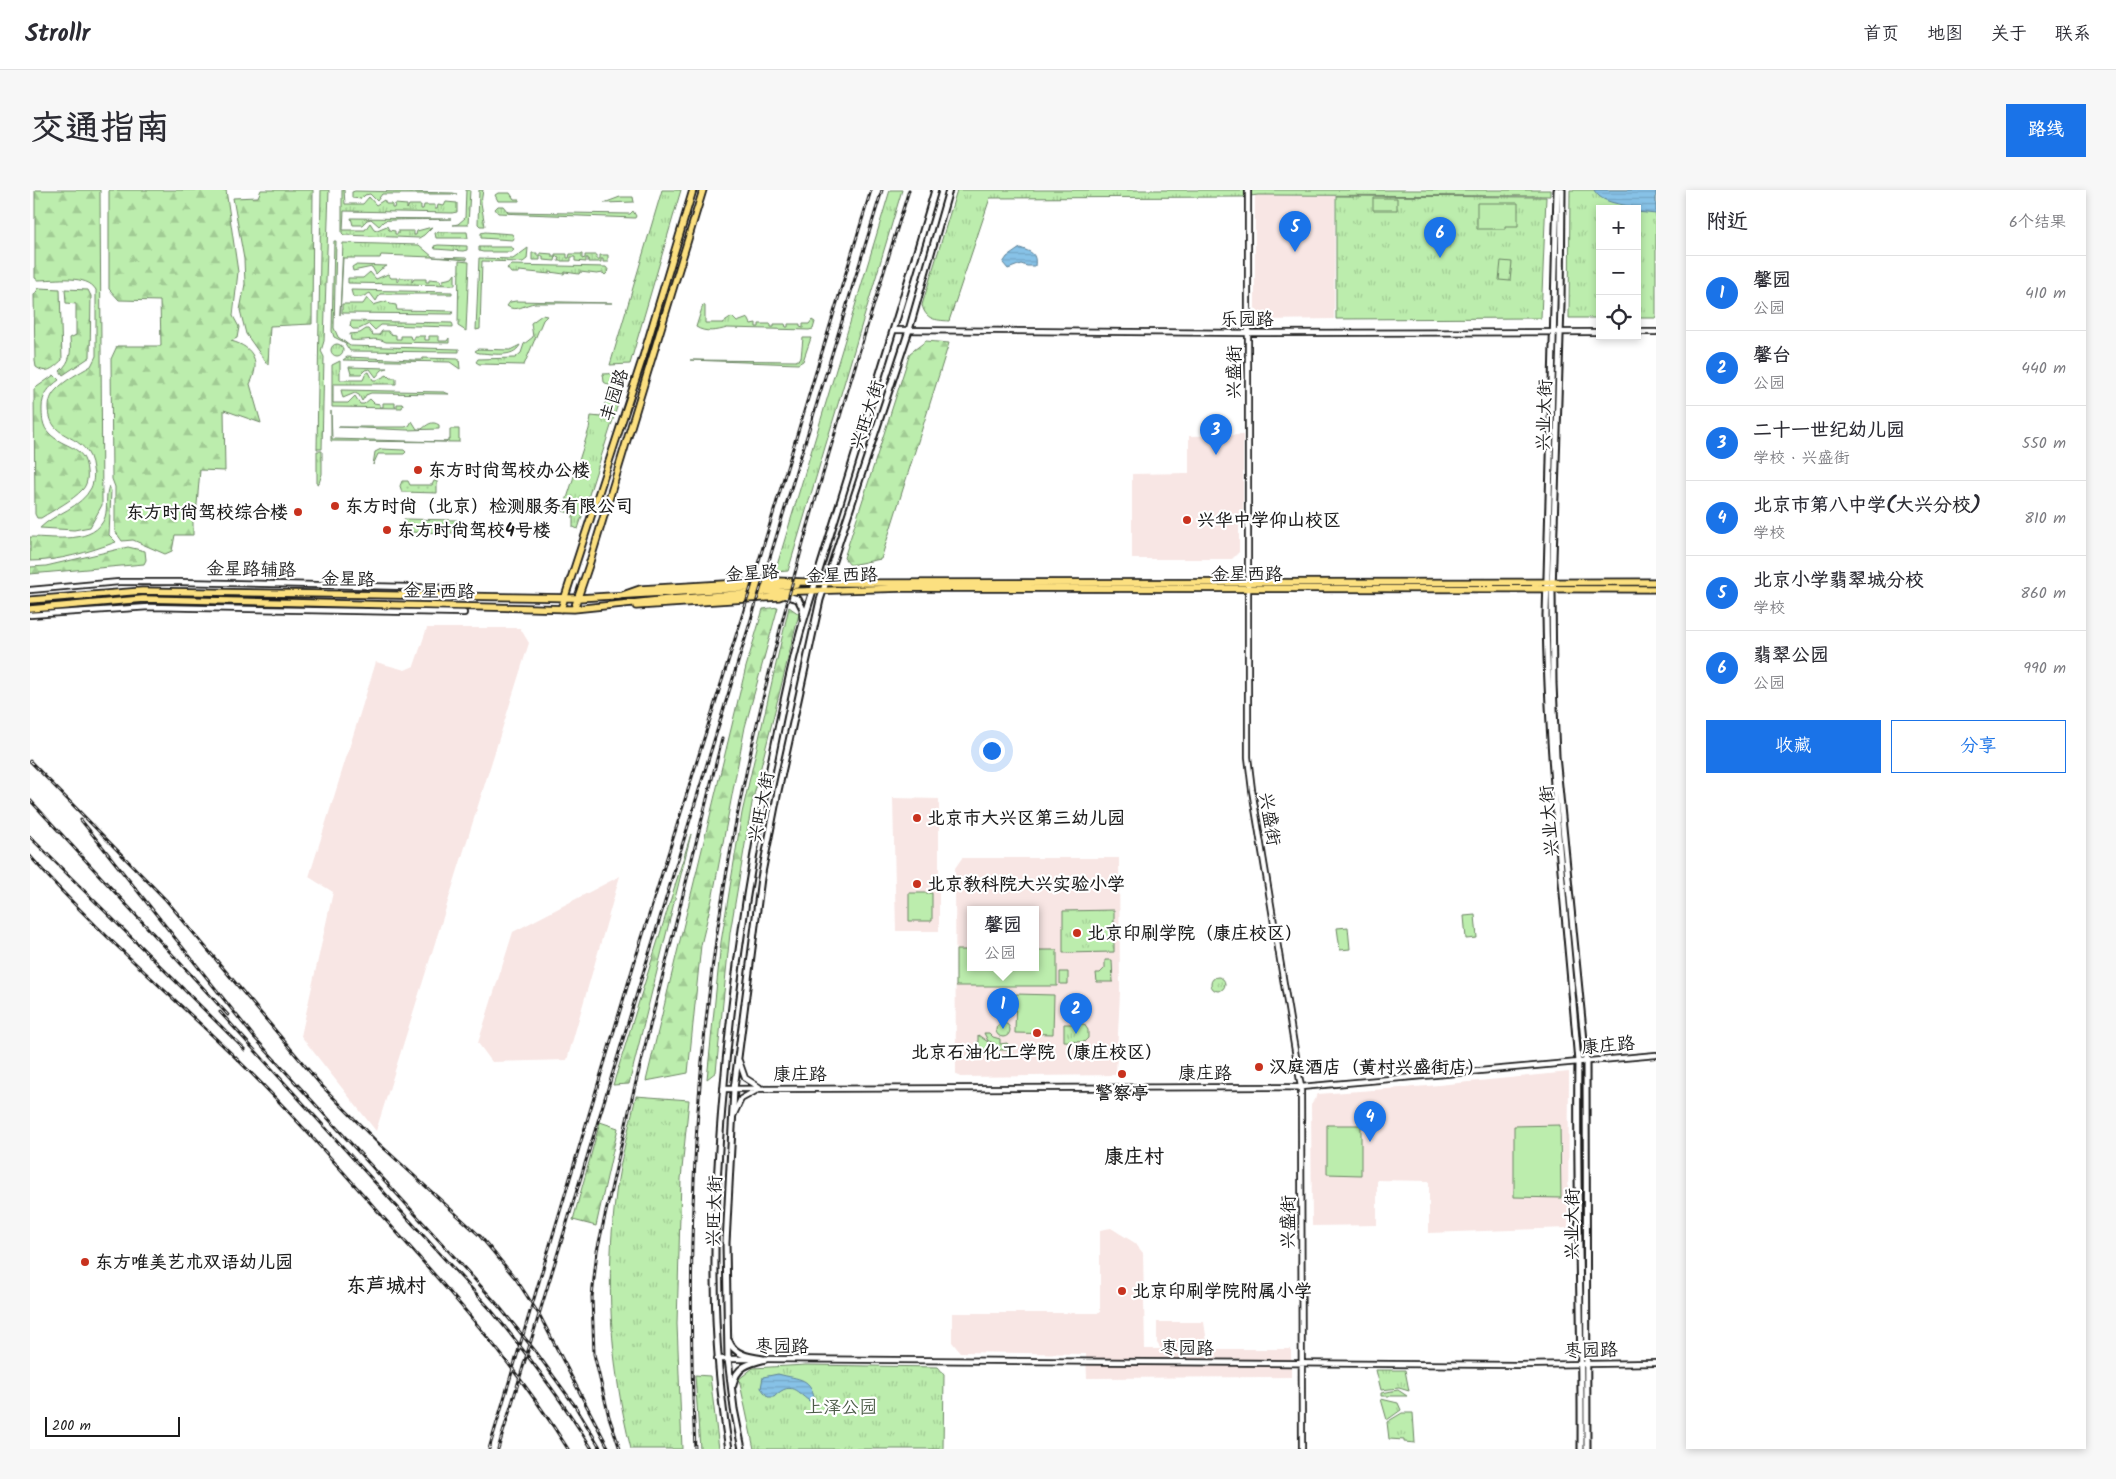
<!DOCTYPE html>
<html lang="zh">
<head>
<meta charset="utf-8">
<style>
  :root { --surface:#fff; --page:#f7f7f7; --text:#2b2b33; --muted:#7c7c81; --line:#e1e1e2; --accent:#1a73e8 }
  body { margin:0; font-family:Kalam,"LXGW WenKai TC",sans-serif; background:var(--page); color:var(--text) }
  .controls { position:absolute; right:15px; top:15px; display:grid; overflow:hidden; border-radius:0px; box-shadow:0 2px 8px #0003 }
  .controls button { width:45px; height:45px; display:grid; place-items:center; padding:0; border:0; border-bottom:1px solid var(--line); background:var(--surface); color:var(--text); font:25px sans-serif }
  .scale { position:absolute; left:15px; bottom:12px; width:135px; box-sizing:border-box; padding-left:5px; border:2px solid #1c1c1c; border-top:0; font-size:14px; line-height:18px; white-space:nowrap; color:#1c1c1c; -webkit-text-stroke:4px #fff; paint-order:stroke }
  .you { position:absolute; left:961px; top:560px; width:18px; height:18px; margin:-12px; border:4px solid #fff; border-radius:50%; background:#1a73e8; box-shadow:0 0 0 8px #1a73e833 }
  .badge { display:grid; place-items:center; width:32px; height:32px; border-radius:50%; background:var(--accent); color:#fff; font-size:16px; font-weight:700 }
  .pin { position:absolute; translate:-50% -41px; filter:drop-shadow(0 1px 2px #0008) }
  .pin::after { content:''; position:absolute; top:26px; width:18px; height:15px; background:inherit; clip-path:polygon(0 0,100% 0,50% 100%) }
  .popup { position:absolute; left:937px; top:716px; width:72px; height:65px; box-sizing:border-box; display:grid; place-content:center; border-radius:0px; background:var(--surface); filter:drop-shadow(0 1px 4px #0005); font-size:16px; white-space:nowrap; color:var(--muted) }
  .popup b { font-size:19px; color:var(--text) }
  .popup::after { content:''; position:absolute; left:50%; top:100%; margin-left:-10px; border:10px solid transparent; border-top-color:var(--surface) }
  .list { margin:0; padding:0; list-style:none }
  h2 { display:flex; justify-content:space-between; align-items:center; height:65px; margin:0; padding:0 20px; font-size:21px }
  h2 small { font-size:16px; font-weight:400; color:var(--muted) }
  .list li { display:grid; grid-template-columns:32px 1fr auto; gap:15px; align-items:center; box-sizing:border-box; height:75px; padding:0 20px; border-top:1px solid var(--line) }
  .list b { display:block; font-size:19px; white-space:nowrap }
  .list p { margin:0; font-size:16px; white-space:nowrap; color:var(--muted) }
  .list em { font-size:16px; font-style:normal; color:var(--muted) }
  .actions { display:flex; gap:10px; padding:15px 20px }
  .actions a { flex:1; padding:11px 0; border:1px solid var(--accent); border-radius:0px; text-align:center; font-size:18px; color:var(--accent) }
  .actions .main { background:var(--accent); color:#fff }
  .icon { flex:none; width:28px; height:28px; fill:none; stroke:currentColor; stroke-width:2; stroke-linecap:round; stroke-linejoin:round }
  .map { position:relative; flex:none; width:1626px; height:1259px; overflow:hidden; border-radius:0px }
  header { display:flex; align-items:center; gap:30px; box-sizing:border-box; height:70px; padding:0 25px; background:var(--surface); border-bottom:1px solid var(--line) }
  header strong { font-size:24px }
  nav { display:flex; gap:28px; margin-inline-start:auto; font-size:18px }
  .intro { display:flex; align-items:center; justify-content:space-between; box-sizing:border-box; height:120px; padding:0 30px }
  h1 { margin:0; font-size:35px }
  .button { padding:12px 22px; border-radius:0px; background:var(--accent); color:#fff; font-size:18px; font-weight:700 }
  main { display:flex; gap:30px; padding:0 30px }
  aside { flex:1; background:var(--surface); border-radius:0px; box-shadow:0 2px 8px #0003 }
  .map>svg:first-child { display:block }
  .built { fill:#f8e6e4; fill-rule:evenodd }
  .grass { fill:url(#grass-tufts); stroke:#6c8464 }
  .forest { fill:url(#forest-firs); stroke:#6c8464 }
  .garden { fill:url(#garden-dots); stroke:#6c8464 }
  .pitch { fill:#bcedad; stroke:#6c8464 }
  .water { fill:url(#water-rules); stroke:#5c8096 }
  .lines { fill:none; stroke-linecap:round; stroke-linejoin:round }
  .tertiary-casing { stroke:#1c1c1c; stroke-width:8 }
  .secondary-casing { stroke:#1c1c1c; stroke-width:9 }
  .primary-casing { stroke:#1c1c1c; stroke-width:9 }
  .tertiary { stroke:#fff; stroke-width:4.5 }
  .secondary { stroke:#fff; stroke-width:5 }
  .primary { stroke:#fce080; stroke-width:5.5 }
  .rail-casing { stroke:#1c1c1c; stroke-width:3 }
  .rail { stroke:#fff; stroke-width:1; stroke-dasharray:4; stroke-linecap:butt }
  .poi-dot { fill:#c8321e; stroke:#fff; stroke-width:2 }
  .labels { text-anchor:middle; stroke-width:4.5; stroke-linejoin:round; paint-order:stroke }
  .street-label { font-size:18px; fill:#1c1c1c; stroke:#fff }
  .poi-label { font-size:18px; font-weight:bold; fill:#1c1c1c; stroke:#fff; text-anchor:start }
  .park-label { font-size:18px; fill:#4c5b48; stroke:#fff }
  .quarter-label { font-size:20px; font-weight:bold; fill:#1c1c1c; stroke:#fff }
</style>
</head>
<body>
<header>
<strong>Strollr</strong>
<nav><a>首页</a><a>地图</a><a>关于</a><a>联系</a></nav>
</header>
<div class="intro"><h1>交通指南</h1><a class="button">路线</a></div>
<main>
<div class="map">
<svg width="1626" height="1259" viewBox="0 0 1626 1259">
  <defs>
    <pattern id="grass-tufts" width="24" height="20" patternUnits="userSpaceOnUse" patternTransform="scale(1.25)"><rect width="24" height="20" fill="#bcedad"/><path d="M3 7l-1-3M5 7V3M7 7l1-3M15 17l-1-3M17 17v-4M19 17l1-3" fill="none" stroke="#a1cb94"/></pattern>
    <pattern id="forest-firs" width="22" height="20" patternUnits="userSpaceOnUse" patternTransform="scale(1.25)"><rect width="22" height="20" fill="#bcedad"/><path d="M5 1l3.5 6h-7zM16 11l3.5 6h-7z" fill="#a1cb94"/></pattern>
    <pattern id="garden-dots" width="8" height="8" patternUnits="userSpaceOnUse" patternTransform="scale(1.25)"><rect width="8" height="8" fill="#bcedad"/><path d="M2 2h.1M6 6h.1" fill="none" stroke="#a1cb94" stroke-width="1.8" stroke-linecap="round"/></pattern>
    <pattern id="water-rules" width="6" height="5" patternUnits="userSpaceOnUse" patternTransform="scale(1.25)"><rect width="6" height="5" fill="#87c2e7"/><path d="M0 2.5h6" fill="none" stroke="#74a6c6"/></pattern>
  </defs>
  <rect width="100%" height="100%" fill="#fff"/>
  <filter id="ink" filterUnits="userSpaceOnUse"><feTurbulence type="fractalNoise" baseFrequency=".02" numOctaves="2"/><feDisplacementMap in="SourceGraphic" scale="10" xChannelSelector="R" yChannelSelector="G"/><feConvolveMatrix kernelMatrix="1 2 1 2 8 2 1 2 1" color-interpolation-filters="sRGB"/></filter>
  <g filter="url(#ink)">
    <path class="built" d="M1225,5L1305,6L1304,129L1235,130L1225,118Z
      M1213,245V323L1209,338V362L1202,369H1102V284L1159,283V246Z
      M397,438H490L499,453L346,941L271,846L303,702L279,687L346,472L375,480L384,476Z
      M863,608L909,609V741H866Z
      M932,668H1089L1090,802L1086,885L930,887L926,884L925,678ZM940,720H1006V778H940Z
      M590,686L537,870L462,872L448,853L483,742Z
      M1539,882L1538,1038L1399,1043V991L1347,990V1035L1282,1036L1281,914L1288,904L1398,896Z
      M1081,1038L1105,1053L1113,1063L1115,1159H1131L1127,1153V1132H1174L1178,1159H1261V1187L1057,1188L1056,1164L930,1162L922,1152V1123H1070V1040Z"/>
    <path class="grass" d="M291,0H299L294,151L291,161L294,167L292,259H287Z
      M312,0H314L315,14H333L339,7L346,15L354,10L356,14H362V18H364L365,14L377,15V19L379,15H391V19H393L394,15H405V19H407L408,15L414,16L416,12L427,13V22L422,23L314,21L313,40H335L340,33L344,39L347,40L357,36L359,40L365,41V44H368V41H384V45H386L387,41L402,37L394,45L389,48L314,45L312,43Z
      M436,0H440L438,35H423L428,34L435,28Z
      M449,0H453L451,13L455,36H450L448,34Z
      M632,0H651L600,174L580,175Z
      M860,0H872L758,381L745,382Z
      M927,0H1520V6L1228,5L1213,7L960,8L919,131C905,130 896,130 892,115Z
      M1540,0H1626V128H1607V19H1570V128H1539Z
      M325,1L423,3L427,4H352L347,11L340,4L335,5L331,9L322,8V2Z
      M468,3H480L484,9H489V11H468L465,5Z
      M1306,6L1516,7L1511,128L1306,129Z
      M590,7H603L604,12L574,13Z
      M468,16H473L478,22L600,24L603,21L606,26L605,28L468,23L465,19Z
      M321,28L421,29C412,30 358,29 354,31C353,32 350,35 349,36L341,29L337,30L332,35H323Z
      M409,42H437L438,48H406L405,43Z
      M455,42L482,44L484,48L483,50L451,48V43Z
      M304,51H306L304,138L308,147L320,156L429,159V162L320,161L314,152L304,147L302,141Z
      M313,53L389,55L403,67L436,68L437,70L402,67L351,65L350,68H313L310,125Z
      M408,55L437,56V60L433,61L405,59L404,56Z
      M449,57H481L484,59L482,62H453L449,61Z
      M498,58L497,69L493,72L452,71L450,139L446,140L449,68L483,69Z
      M502,63H507V66H510V63L522,64V67H525V64H537V68H539L540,64H552V69L555,68V65H567V69H570V65H578V72H573V69H571V72H558V68H556V72L545,71V67H541V71H528L529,67L526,66L525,71L513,70V66H510V70H502Z
      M429,71L439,72L436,141L428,136Z
      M325,75L357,76L351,79L346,84L342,77L323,81L322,77Z
      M481,75L576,77L579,81L575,85L573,83L567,84L550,82L549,84L535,82L534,84L520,82V84L489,81V83H481L477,78Z
      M340,82L346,89L358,84L361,88H367V92L369,91V88H382V92L384,89H396V92H399V89L410,90L411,93H413V90L422,88L425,84V95L318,93V88H333Z
      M321,100L422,102V104H350L346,111L340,103L332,107H323Z
      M337,108L343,115L357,111L360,114L366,115L367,120L423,121L422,124L312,123V114H333Z
      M486,111L582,113H505C495,114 486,123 477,116L480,112Z
      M673,115L675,116V133H693L702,127L707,132L718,128L721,134L726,133V137H729V134H741V137H744V134H755L756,137H758V134H770V137L773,138V134H779L782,130L785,132L783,139L779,140L697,138C687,141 675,143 666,137Z
      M512,125L517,126L513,130L494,175L449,174L446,172L448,169L485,168L491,163L494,154L503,147L501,133Z
      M321,131L422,133L423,135V137L351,135L345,140L339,134L329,139H323L320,136Z
      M336,139H338L343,145H349L352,141H358L360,144L366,145V149H371V146H380L381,149H384V146H395V150H399V146H409V151H417L419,148V153L356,152C346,146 332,152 321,150L320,144L330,143Z
      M773,148H781L773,171L768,174L660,170L766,171L771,168Z
      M301 160a6 6 0 1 1 12 0a6 6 0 1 1-12 0Z
      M490,155C483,169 461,163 448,163L445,161L448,159L480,160Z
      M317,167L383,170H392L393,168L429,169L430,179L420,172L313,170Z
      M310,171V190H333L336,183L339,182L343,190H347L357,185L360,188H366V194H303V213H318L325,206L330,214H334L340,209L344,213L350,214V217H353V213H365V217H367V214H373L372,218L302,217V175Z
      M319,177L357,178L352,180L346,187L340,179L335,180L331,184H321Z
      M595,183L597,186L548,339L543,337V324L533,321L559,239L561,226L571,227L580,196L574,192L573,184Z
      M311,200L414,202L419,204L341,203L336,205L332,211L329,205L325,203L313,208Z
      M301,221L302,249L416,252L420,249V239H429V252L301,251Z
      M382,231L387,239H392C397,235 402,230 409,235V239L377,240L308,237H375L379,236Z
      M351,259L374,260L376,262L374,264H348L343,275L345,262Z
      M287,261H292V284L289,293L287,294Z
      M1084,720V762L1033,763V721Z
      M1075,770H1082L1083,792H1067L1066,783H1070L1075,778Z
      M1030,782H1038V794H1030Z
      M1181 794a7 7 0 1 1 14 0a7 7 0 1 1-14 0Z
      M966 840a7 7 0 1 1 14 0a7 7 0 1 1-14 0Z
      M1034,834H1054L1058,840V848L1054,852L1034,851Z
      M954,843H959L963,847L970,849V854L977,853L981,860H948V845L958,852L964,853L958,851Z
      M606,906L659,910L651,989L647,1134L652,1259H601C580,1176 575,1088 586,1003C590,971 599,938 606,906Z
      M776,1175L908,1177L914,1184L913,1259H724L709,1189L723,1178Z
      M1346,1180H1375L1379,1201L1369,1198L1351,1200Z
      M665,1185L680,1186L689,1259H670Z
      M1368,1200L1377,1206H1351V1203Z
      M1351,1209L1368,1213L1371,1220L1357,1230Z
      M1372,1223H1383L1385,1253L1374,1252V1250L1359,1249L1357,1232Z"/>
    <path class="forest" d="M5,0H70L72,315L60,337L44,340L10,338C25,323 51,318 61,298C64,291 64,285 63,279C59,240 19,254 19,218C19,211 21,205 26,200C35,190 49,183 61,176L66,166V100C57,84 25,90 8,90L5,88Z
      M79,0H196L208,82L203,126L209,137L207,148L201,151C224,157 231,172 220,194L231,233L194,220L195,281L170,280L166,326L163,327V345H145L142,361L135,364L103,350L92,351L85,341V297L82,289L81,169L87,156H131L130,111L89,110L79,99Z
      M231,0H283L282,134L240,136L238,175L216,144L210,120L215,94L214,69L203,8L228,7Z
      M9,98L30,99L32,170C23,178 17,185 6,177L5,171L4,105Z
      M35,99L58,100L61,106L60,167L33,185L30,181C41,171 41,163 40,148L46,145V114L36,113Z
      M896,151L919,153L851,369L820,375L814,368L880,163Z
      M24,185L29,190C19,197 12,205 12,218C12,226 12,236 19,243C34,259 55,254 57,281C58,288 57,294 53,299C42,311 25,319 11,328H7L5,324L4,199Z
      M79,296L81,301L79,345L86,352C59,362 29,371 0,371V347C24,347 65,355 75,327C78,317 75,305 79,296Z
      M98,357L115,361L116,370L114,374L0,384V377L16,376Z
      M748,417L715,537L683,705L671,755L658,883L616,891L716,477L733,419Z
      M759,417L769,424L722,613L700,743L686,882L677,889L691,752L712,623Z
      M661,644L599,894L583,895Z
      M570,932L588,938L566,1036L543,1030Z"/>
    <path class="garden" d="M372,291H378L380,295H402L404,291H407V303L372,302L370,296Z
      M374,329L427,330L426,343L373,342Z"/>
    <path class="pitch" d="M1343,8H1367V20H1343Z
      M1447,13H1488V36H1475V39H1447Z
      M1471,71L1482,72L1480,91L1469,90Z
      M879,703H902V731H879Z
      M1445,725L1447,748L1436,749L1434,726Z
      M1318,737L1320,759L1310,760L1307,738Z
      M926,760H940V778H1006V760H1027V796H926Z
      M986,804L1024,805L1023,844L985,843Z
      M1297,935H1331V985L1297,984Z
      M1530,935L1531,1008L1484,1007V936Z"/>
    <path class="water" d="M1564,0H1626V24L1607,22V19C1595,13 1572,15 1564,0Z
      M990,58C1001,62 1007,63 1005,76H997L991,74L978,79L973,73L977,67Z
      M748,1184C770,1190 782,1186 785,1214C768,1207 764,1187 744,1207H738L731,1198L733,1187Z"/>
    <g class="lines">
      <defs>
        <path id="tertiary" d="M1218,0V567L1222,600L1271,897L1272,1259
          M864,140L1218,143L1570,142
          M1607,142H1626
          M0,400L89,392H149L425,398L439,405
          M0,425L119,417L434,423
          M709,871L715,888L729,897
          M693,899L1271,897L1626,865
          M703,926L711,909L729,899
          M687,1169H726
          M734,1169L1488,1175L1626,1173"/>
        <path id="secondary" d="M1527,0L1516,425C1518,574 1536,723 1548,872C1546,1001 1552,1130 1551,1259
          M1532,0L1531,115L1522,400L1523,493L1526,566L1556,871L1557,1259
          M753,405L768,409L773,419V429
          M699,1151C704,1165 720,1167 733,1169
          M703,1195C706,1176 720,1173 736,1169
          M699,1259C680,1146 683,1031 692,917C701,804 717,690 740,578C750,530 759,480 773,433C817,289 863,145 905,0
          M712,1259L704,1219L698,1169L696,1053L704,899L731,688L748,601L790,410L879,140L919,0"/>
        <path id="primary" d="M590,406L610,399L745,391L809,393L1626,392
          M0,410L112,401L548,408L767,395
          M606,416L749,407L760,403
          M0,419L113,409L544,419L641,409L737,402L878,398L1626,399
          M531,419L613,167L663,0
          M544,419L559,375L673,0"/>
      </defs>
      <use href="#tertiary" class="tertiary-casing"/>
      <use href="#secondary" class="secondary-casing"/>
      <use href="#primary" class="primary-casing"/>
      <use href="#tertiary" class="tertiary"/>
      <use href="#secondary" class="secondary"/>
      <use href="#primary" class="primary"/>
      <defs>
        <path id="rail" d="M0,571L136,710L291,895L346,951L450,1046L486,1089L510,1126L579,1259
          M0,610L198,825
          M51,630L224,847L467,1114L506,1162L545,1216L571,1259
          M0,647L215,860
          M0,666C64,740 140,803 210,872C260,921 306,974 352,1026C419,1100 485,1174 538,1259
          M190,822L461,1120C498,1165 532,1210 562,1259
          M459,1259L606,767L714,420L841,0
          M468,1259L852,0
          M590,1259L579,1227L564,1164L562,1107L567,1061L602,908L692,549
          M665,1259C655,1053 665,845 704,642C746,424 814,212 879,0"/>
      </defs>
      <use href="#rail" class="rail-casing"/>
      <use href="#rail" class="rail"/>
    </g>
  </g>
  <g class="poi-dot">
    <circle cx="388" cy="280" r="5"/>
    <circle cx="305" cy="316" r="5"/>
    <circle cx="268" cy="322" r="5"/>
    <circle cx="1157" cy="330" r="5"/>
    <circle cx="357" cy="340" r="5"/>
    <circle cx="887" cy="628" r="5"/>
    <circle cx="887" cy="694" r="5"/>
    <circle cx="1047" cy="743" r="5"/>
    <circle cx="1007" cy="843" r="5"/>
    <circle cx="1229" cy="877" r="5"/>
    <circle cx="1092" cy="884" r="5"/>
    <circle cx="55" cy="1072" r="5"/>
    <circle cx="1092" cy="1101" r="5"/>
  </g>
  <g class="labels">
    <g class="street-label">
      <text x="1217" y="135">乐园路</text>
      <text transform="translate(1204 182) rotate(-90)" y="6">兴盛街</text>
      <text transform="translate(584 205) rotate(-72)" y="6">丰园路</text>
      <text transform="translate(837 225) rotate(-72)" y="6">兴旺大街</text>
      <text transform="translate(1514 225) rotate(-88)" y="6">兴业大街</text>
      <text transform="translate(221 379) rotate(1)" y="6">金星路辅路</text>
      <text transform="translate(722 383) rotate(-4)" y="6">金星路</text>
      <text x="1217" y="390">金星西路</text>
      <text transform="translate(812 385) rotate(-1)" y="6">金星西路</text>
      <text transform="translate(318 389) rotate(1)" y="6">金星路</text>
      <text transform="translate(409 401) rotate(1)" y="6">金星西路</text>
      <text transform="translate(731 617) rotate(-79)" y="6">兴旺大街</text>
      <text transform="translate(1240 629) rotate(81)" y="6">兴盛街</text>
      <text transform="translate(1519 631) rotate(-95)" y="6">兴业大街</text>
      <text transform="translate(1578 855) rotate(-5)" y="6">康庄路</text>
      <text x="1175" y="889">康庄路</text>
      <text x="770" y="890">康庄路</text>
      <text transform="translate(684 1021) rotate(-88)" y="6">兴旺大街</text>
      <text transform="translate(1258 1032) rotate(-90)" y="6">兴盛街</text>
      <text transform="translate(1542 1034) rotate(-90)" y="6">兴业大街</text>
      <text x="752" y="1162">枣园路</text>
      <text transform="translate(1157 1158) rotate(1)" y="6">枣园路</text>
      <text transform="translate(1561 1160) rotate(-1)" y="6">枣园路</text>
    </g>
    <g class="poi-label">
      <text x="398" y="286">东方时尚驾校办公楼</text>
      <text x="315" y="322">东方时尚（北京）检测服务有限公司</text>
      <text x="258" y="328" text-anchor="end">东方时尚驾校综合楼</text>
      <text x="1167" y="336">兴华中学仰山校区</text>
      <text x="367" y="346">东方时尚驾校4号楼</text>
      <text x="897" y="634">北京市大兴区第三幼儿园</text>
      <text x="897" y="700">北京教科院大兴实验小学</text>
      <text x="1057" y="749">北京印刷学院（康庄校区）</text>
      <text x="1007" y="868" text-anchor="middle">北京石油化工学院（康庄校区）</text>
      <text x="1239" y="883">汉庭酒店（黄村兴盛街店）</text>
      <text x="1092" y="909" text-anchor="middle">警察亭</text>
      <text x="65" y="1078">东方唯美艺术双语幼儿园</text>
      <text x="1102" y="1107">北京印刷学院附属小学</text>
    </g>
    <g class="park-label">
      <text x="811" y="1223">上泽公园</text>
    </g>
    <g class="quarter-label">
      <text x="1104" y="973">康庄村</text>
      <text x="356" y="1102">东芦城村</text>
    </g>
  </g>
</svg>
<div class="controls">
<button>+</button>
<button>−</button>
<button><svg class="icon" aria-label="locate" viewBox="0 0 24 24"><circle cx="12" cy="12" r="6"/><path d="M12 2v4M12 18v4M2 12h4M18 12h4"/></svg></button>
</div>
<div class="scale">200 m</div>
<div class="you"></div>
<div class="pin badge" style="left:973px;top:839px">1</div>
<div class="popup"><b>馨园</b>公园</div>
<div class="pin badge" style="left:1046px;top:844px">2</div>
<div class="pin badge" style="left:1186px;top:265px">3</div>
<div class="pin badge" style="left:1340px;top:952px">4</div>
<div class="pin badge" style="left:1265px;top:62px">5</div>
<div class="pin badge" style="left:1410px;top:68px">6</div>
</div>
<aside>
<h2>附近<small>6个结果</small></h2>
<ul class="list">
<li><span class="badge">1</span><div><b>馨园</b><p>公园</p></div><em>410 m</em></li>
<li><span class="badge">2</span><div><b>馨台</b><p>公园</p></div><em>440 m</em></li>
<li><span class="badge">3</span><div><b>二十一世纪幼儿园</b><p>学校 · 兴盛街</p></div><em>550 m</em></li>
<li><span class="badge">4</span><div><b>北京市第八中学(大兴分校)</b><p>学校</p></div><em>810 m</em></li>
<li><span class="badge">5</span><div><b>北京小学翡翠城分校</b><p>学校</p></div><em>860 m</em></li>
<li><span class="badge">6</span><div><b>翡翠公园</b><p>公园</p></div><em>990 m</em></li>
</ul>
<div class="actions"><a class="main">收藏</a><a>分享</a></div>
</aside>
</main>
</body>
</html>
